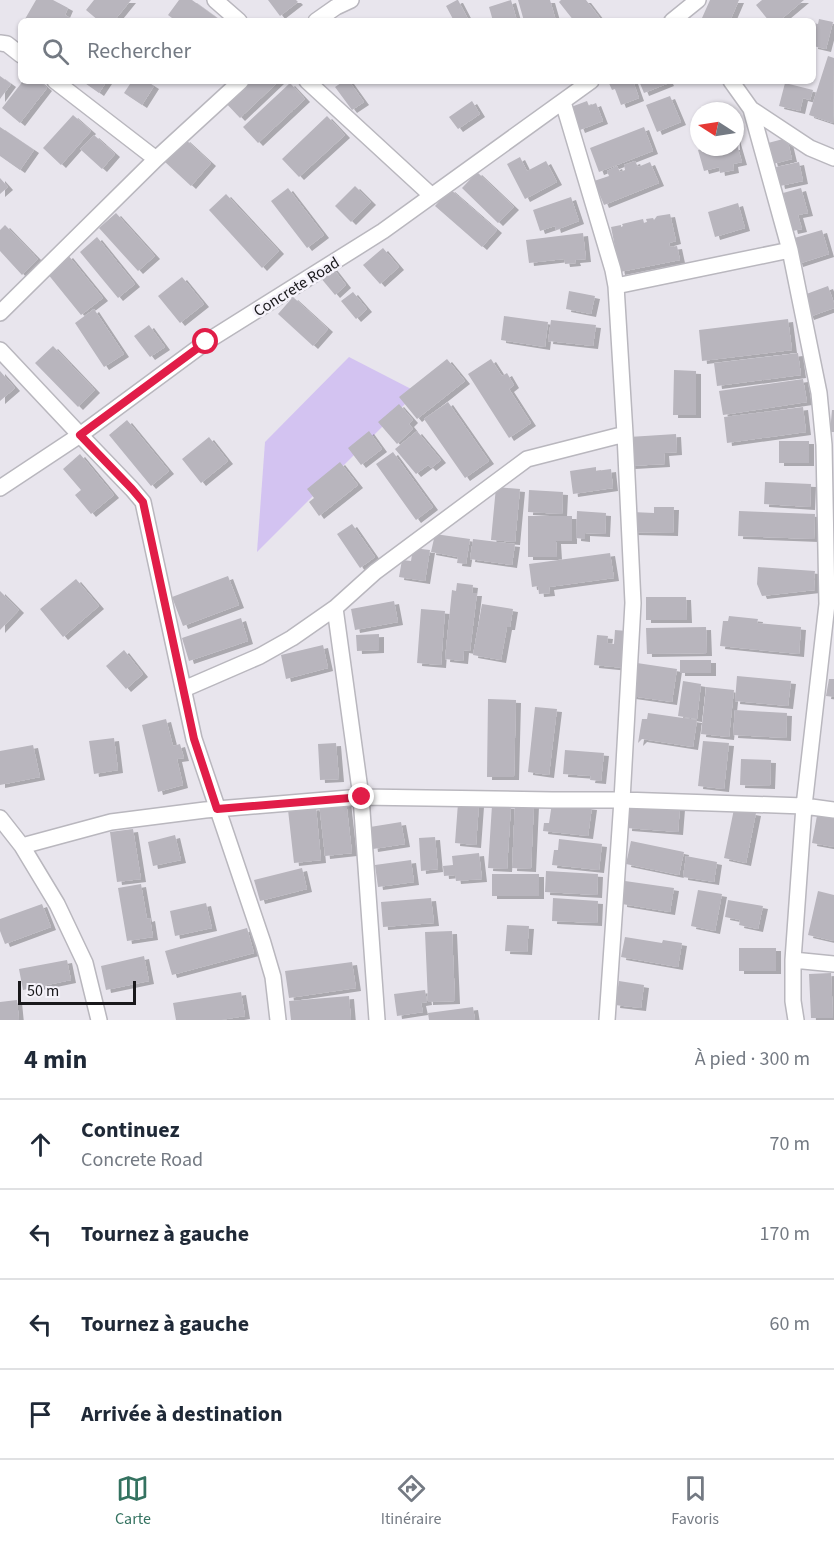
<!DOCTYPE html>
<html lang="fr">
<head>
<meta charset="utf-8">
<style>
  :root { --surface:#fff; --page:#f6f6f7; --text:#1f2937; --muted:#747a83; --line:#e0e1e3; --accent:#347260 }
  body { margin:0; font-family:"Source Sans 3",sans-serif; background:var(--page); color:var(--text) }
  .compass { position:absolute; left:690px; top:102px; width:54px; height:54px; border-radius:50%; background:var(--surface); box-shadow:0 2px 4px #0004; rotate:282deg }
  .scale { position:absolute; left:18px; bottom:15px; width:118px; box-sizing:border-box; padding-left:6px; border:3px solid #19181b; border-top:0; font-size:16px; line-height:21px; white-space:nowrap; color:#19181b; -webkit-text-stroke:4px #f5f2fa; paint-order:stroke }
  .stop { position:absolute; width:18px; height:18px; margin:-14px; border:4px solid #e11d48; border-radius:50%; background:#fff }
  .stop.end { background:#e11d48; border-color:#fff; box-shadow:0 2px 6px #0008 }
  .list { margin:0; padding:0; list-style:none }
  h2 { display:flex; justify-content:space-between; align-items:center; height:78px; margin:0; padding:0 24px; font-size:26px }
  h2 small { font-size:20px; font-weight:400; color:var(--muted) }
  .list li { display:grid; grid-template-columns:39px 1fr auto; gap:18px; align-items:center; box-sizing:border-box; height:90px; padding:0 24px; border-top:2px solid var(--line) }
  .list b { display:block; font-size:22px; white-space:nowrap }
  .list p { margin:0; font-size:20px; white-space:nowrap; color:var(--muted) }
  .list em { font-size:20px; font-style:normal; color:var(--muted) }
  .icon { flex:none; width:33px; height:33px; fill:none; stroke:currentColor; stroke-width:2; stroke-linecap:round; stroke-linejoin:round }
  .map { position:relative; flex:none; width:834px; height:1020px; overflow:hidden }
  .search { position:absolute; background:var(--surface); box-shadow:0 2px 4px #0004; left:18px; right:18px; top:18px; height:66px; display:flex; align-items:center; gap:15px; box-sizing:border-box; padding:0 21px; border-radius:9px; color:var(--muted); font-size:22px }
  .sheet { height:438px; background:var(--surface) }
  nav { display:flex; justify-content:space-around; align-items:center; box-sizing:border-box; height:84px; border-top:2px solid var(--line); background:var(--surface); font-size:16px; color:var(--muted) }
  nav a { display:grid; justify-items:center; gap:3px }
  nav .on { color:var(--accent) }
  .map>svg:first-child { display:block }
  .green { fill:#d3c3f1 }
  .building { fill:#b8b5bd; filter:url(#shadow) }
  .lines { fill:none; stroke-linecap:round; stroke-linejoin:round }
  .minor-casing { stroke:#b9b7be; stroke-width:18 }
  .minor { stroke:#fff; stroke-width:15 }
  .route { stroke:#e11d48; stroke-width:8 }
  .labels { text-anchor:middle; stroke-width:5; stroke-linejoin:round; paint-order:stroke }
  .street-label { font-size:16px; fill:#19181b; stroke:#f5f2fa }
</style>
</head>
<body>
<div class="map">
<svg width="834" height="1020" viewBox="0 0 834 1020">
  <defs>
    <filter id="shadow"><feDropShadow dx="5" dy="3" stdDeviation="0" flood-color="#0004"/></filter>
  </defs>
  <rect width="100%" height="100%" fill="#e8e5ed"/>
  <path class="green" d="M349,357L417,392L257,552L265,442Z"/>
  <path class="building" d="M36,0H53L68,8L65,15L70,18L69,21H28L25,19Z
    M94,0H131L114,21H99L86,10Z
    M179,0H192L221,21H176L168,15Z
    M268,0H296L298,2L280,16Z
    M457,0H458L469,21H454L446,6Z
    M511,0L517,21H493L489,7Z
    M518,0H550L556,21H524Z
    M561,0H586L602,21H574L559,2Z
    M710,0H739L730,21H707L702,18Z
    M762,0H804L779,21H769L756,5Z
    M819,19L833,22L826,49L813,46V23L818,24Z
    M828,56L834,58L833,123L809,115Z
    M0,76L11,84L0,99Z
    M23,81H39L47,88L20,123L2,108Z
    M82,81H107L99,93Z
    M132,81H146L154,86L142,105L124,93Z
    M243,81H279L240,118L223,100Z
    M344,81H349L364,102L352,110L335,87Z
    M608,81H633L639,98L621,105L615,89L612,90Z
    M639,81H668L669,83L644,93Z
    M290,83L305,99L258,143L243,127Z
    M785,83L813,90L810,100L803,98L800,111L779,106Z
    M670,96L681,122L657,132L646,105Z
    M472,101L480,114L458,129L449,117Z
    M587,101L589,106L596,103L603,121L580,130L571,107Z
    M73,115L91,131L61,165L43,148Z
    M327,116L345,135L299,177L282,159Z
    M0,127L34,150L20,170L0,156Z
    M644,127L653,151L599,172L590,148Z
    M94,135L115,154L102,169L80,149Z
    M735,138L742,162L733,164L734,170L720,173L719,167L704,171L698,150L709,147H735Z
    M787,138L792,159L773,164L768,143Z
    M185,139L211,163L191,186L165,162Z
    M520,157L527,171L546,161L557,182L525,199L507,164Z
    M635,161L638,167L650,162L659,183L604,205L594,181L609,176L607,171L617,166L620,172L625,170L624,165Z
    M799,162L803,181L780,186L776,167Z
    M477,172L514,207L498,223L462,188Z
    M0,178L8,187L0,194Z
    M355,186L371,202L351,222L335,206Z
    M288,188L324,235L307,248L271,201Z
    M801,188L808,213L798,215L802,229L793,231L783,193Z
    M450,189L497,230L482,247L435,206Z
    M226,194L279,251L262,268L209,210Z
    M571,197L579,221L556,230L555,226L540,231L533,210Z
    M738,203L745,228L715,237L708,212Z
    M116,213L155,256L138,271L99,228Z
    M670,214L676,241L669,243L670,247L677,246L680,260L620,272L611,227L621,225V227L623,226L622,224L643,219L644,223L647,222L646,219L653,218L654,220L657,216Z
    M5,225L38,259L22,275L0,251V230Z
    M822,230L829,254L798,264L791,239Z
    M583,233L586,259L575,260L576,263L565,264L564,259L529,263L526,240Z
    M97,237L135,284L118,298L80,252Z
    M383,248L399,267L380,284L363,265Z
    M68,255L103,298L81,315L47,273Z
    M332,267L346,285L335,295L320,277Z
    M182,277L204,304L180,323L158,296Z
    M828,286L834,303V308L809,317L801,296Z
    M569,291L595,296L591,314L566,309Z
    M353,292L367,309L356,319L341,301Z
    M293,297L328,329L313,346L278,314Z
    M94,309L124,354L104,367L75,323Z
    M504,316L548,322L545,347L501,340Z
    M788,319L792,350L702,361L699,330Z
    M551,320L596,325L593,346L548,341Z
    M149,325L165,347L150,357L134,336Z
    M53,346L95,390L78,407L35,363Z
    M798,353L801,375L717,386L714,363Z
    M447,359L465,381L417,419L399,397Z
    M491,359L502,376L507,373L514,385L509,389L531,423L509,438L468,374Z
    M674,370L696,371V415H673Z
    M0,371L15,388L0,401Z
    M803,379L807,402L723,415L719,391Z
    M448,402L489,461L465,478L424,419Z
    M399,404L413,420L409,424L413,429L397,444L378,422Z
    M803,407L806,432L727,443L724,417Z
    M832,410H834V432H830Z
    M127,420L169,471L151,486L109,435Z
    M369,431L382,449L361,465L348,448Z
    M417,431L441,460L431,468L428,465L416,474L395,449Z
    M676,434L677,452L664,453L665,464L630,466L629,437Z
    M209,437L228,461L201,483L182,459Z
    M779,441H809V463H779Z
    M393,452L433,507L416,520L376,464Z
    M80,454L114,495L91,514L75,495L81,490L63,469Z
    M340,462L358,485L319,516L309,502L314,498L307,489Z
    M596,467V471L611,469L613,488L573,494L570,471Z
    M765,482L811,484L810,507L764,504Z
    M496,487L520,489L515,542L491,540Z
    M529,490L563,492L562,514L528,512Z
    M654,507H674L673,533L631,532L632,512L654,513Z
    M577,511L606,513L605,534L585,533V539L576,538Z
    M739,511L815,514L814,539L738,536Z
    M528,516H572V541H556L557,557H528Z
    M352,524L375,557L360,568L337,534Z
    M435,534L470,539L466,564L457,563L458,557L431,552Z
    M473,539L515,544L512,565L470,559Z
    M413,548L430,550L425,581L399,577L402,560L411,561Z
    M610,553L614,578L549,587L550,593L539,594L538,586L532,587L529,564Z
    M758,567L815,571L814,579L815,590L762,596L757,584Z
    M228,576L239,605L183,626L172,597Z
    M76,579L99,606L63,637L40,609Z
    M457,583L473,585L472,593H477L470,651L464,650L463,661L445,659L452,590L456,591Z
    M0,591L19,610L0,630Z
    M646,597H686L687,620H646Z
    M394,601L398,622L355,630L351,609Z
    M482,604L513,609L510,627H507L501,660L473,655Z
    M421,609L445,611L441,665L417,663Z
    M729,616L758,619L757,623L801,627L799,654L720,646L723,621H728Z
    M241,618L248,641L189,661L182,638Z
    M706,627L707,653L647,654L646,628Z
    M615,630L627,631L624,668L594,665L597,635L608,636L607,643L614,644Z
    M379,634V650L357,651L356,635Z
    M323,645L328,668L286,679L281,655Z
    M124,650L143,674L126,689L106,666Z
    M680,660H711V673H680Z
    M637,663L677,669L672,702L631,696Z
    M737,676L791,681L788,706L735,701Z
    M829,679H834V697L826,696Z
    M683,681L701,684L697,719L678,716Z
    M706,687L734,690L729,737L701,734Z
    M488,699L516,700L514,777H487Z
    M535,707L557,709L549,775L528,772Z
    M735,710L787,713L786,738L733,735Z
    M648,713L697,720L693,747L642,739L638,743L642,719H647Z
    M166,719L173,746L180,744L184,758L177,759L183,785L158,792L142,725Z
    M114,738L118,770L94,774L89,741Z
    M703,741L729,743L724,789L698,786Z
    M336,743L339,779L320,780L318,744Z
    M33,745L40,777L0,785V751Z
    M565,750L604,753L601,781L590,780L591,776L563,774Z
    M741,759L771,760L770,786L740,785Z
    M346,800L352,853L325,856L319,803Z
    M458,803L479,804L476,845L455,843Z
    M515,803L534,804L531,869L512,868Z
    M552,803L592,807L588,836L543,831L544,823H549Z
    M628,804L680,807L678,832L627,828Z
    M492,805L511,806L507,869L488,868Z
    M316,807L321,860L294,863L288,810Z
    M734,809L756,813L746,863L724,858Z
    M818,810L834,812V847L812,843Z
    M401,822L405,844L373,849L370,827Z
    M133,829L141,879L117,882L110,832Z
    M175,835L181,860L153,866L148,842Z
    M435,837L438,869L421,871L419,838Z
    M559,839L602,844L599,870L552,865L554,850H558Z
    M631,841L684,852L679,875L626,864Z
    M479,853L482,879L456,881L455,875L444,876L443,866L453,865L452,856Z
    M686,856L717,862L714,882L683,877Z
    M411,860L414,882L378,887L375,865Z
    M302,868L307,889L260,901L254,880Z
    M546,871L598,874L597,895L545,892Z
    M492,874H539V896H492Z
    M625,881L674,888L670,912L622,904Z
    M141,884L147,919L150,918L153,937L127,941L118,888Z
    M698,890L722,894L715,931L691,926Z
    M818,891L834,895V941L808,935Z
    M431,898L434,923L383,927L381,902Z
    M553,898L598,901L597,923L552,921Z
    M728,900L763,906L758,929L739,925L740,920L725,917Z
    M206,903L212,928L175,936L170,911Z
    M42,904L51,927L5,944L0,931V919Z
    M507,925L529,926L527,952L505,951Z
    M247,928L254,953L172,975L165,951Z
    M452,931L455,1001L428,1002L425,932Z
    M625,937L662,943L663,940L682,943L678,967L621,957Z
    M739,948H776V971H739Z
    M144,956L149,981L106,990L101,966Z
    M67,960L71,980L23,990L19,969Z
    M352,962L356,988L289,998L285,971Z
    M831,973L833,1018H811L809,974Z
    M619,981L644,985L641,1008L615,1005Z
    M425,990L427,1002L421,1003L423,1012L397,1016L394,994Z
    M241,992L245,1016L221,1020H176L173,1003Z
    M349,996L351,1020H291L289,1001Z
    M17,1000L19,1020H0V1002Z
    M473,1007L475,1020H429L428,1013Z"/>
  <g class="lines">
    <defs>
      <path id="minor" d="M215,0L239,21
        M316,21L336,7L351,0
        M672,21L698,0
        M0,43L7,44L21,55
        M55,81L156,159
        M307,81L432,196
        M731,81L751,109L790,250L819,393L824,445L827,604L804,806L793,960V1001L796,1020
        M563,102L613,270L616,286L625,434L633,603L622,800L607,1020
        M751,109L810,148L834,158
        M616,286L790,250
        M0,313L156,159L241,81
        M0,350L80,435L132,489L143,502L194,739L263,943L273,977L278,1020
        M0,488L80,435L206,342L383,231L591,81
        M184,689L260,656L292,638L335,608
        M0,818L22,846L57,904L85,963L99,1020
        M22,846L111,822L205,810L361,797L552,800H622L804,806L834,810
        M793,960L834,964
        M377,1020L361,797L335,608L375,572L527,459L625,434"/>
    </defs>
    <use href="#minor" class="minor-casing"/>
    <use href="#minor" class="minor"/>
  </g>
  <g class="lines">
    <path class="route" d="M206,342L80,435L132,489L143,502L194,739L217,809L362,797"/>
  </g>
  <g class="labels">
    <g class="street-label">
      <text transform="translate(296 286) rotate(-32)" y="6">Concrete Road</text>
    </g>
  </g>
</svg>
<svg class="compass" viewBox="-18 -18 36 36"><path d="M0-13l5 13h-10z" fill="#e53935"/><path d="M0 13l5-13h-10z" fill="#747a83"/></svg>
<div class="scale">50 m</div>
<div class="stop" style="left:206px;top:342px"></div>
<div class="stop end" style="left:362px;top:797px"></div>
<div class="search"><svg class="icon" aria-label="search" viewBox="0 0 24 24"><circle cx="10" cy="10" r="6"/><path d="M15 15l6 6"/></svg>Rechercher</div>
</div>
<section class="sheet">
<h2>4 min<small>À pied · 300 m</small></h2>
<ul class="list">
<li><svg class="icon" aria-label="ahead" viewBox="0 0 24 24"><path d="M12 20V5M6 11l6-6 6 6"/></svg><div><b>Continuez</b><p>Concrete Road</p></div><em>70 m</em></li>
<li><svg class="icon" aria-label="left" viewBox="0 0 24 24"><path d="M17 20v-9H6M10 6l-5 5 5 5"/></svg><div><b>Tournez à gauche</b></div><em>170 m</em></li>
<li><svg class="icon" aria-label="left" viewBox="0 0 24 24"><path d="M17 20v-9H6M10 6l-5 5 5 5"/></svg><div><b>Tournez à gauche</b></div><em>60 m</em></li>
<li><svg class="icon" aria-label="arrive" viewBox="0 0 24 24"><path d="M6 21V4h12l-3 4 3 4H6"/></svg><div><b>Arrivée à destination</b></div></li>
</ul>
</section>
<nav>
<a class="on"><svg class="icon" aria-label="map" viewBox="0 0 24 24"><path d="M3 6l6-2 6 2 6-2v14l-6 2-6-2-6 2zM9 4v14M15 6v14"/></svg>Carte</a>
<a><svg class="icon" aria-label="directions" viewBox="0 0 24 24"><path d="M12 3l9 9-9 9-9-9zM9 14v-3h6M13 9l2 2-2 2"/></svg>Itinéraire</a>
<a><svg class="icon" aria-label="saved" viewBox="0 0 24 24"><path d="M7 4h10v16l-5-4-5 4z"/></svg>Favoris</a>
</nav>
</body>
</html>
